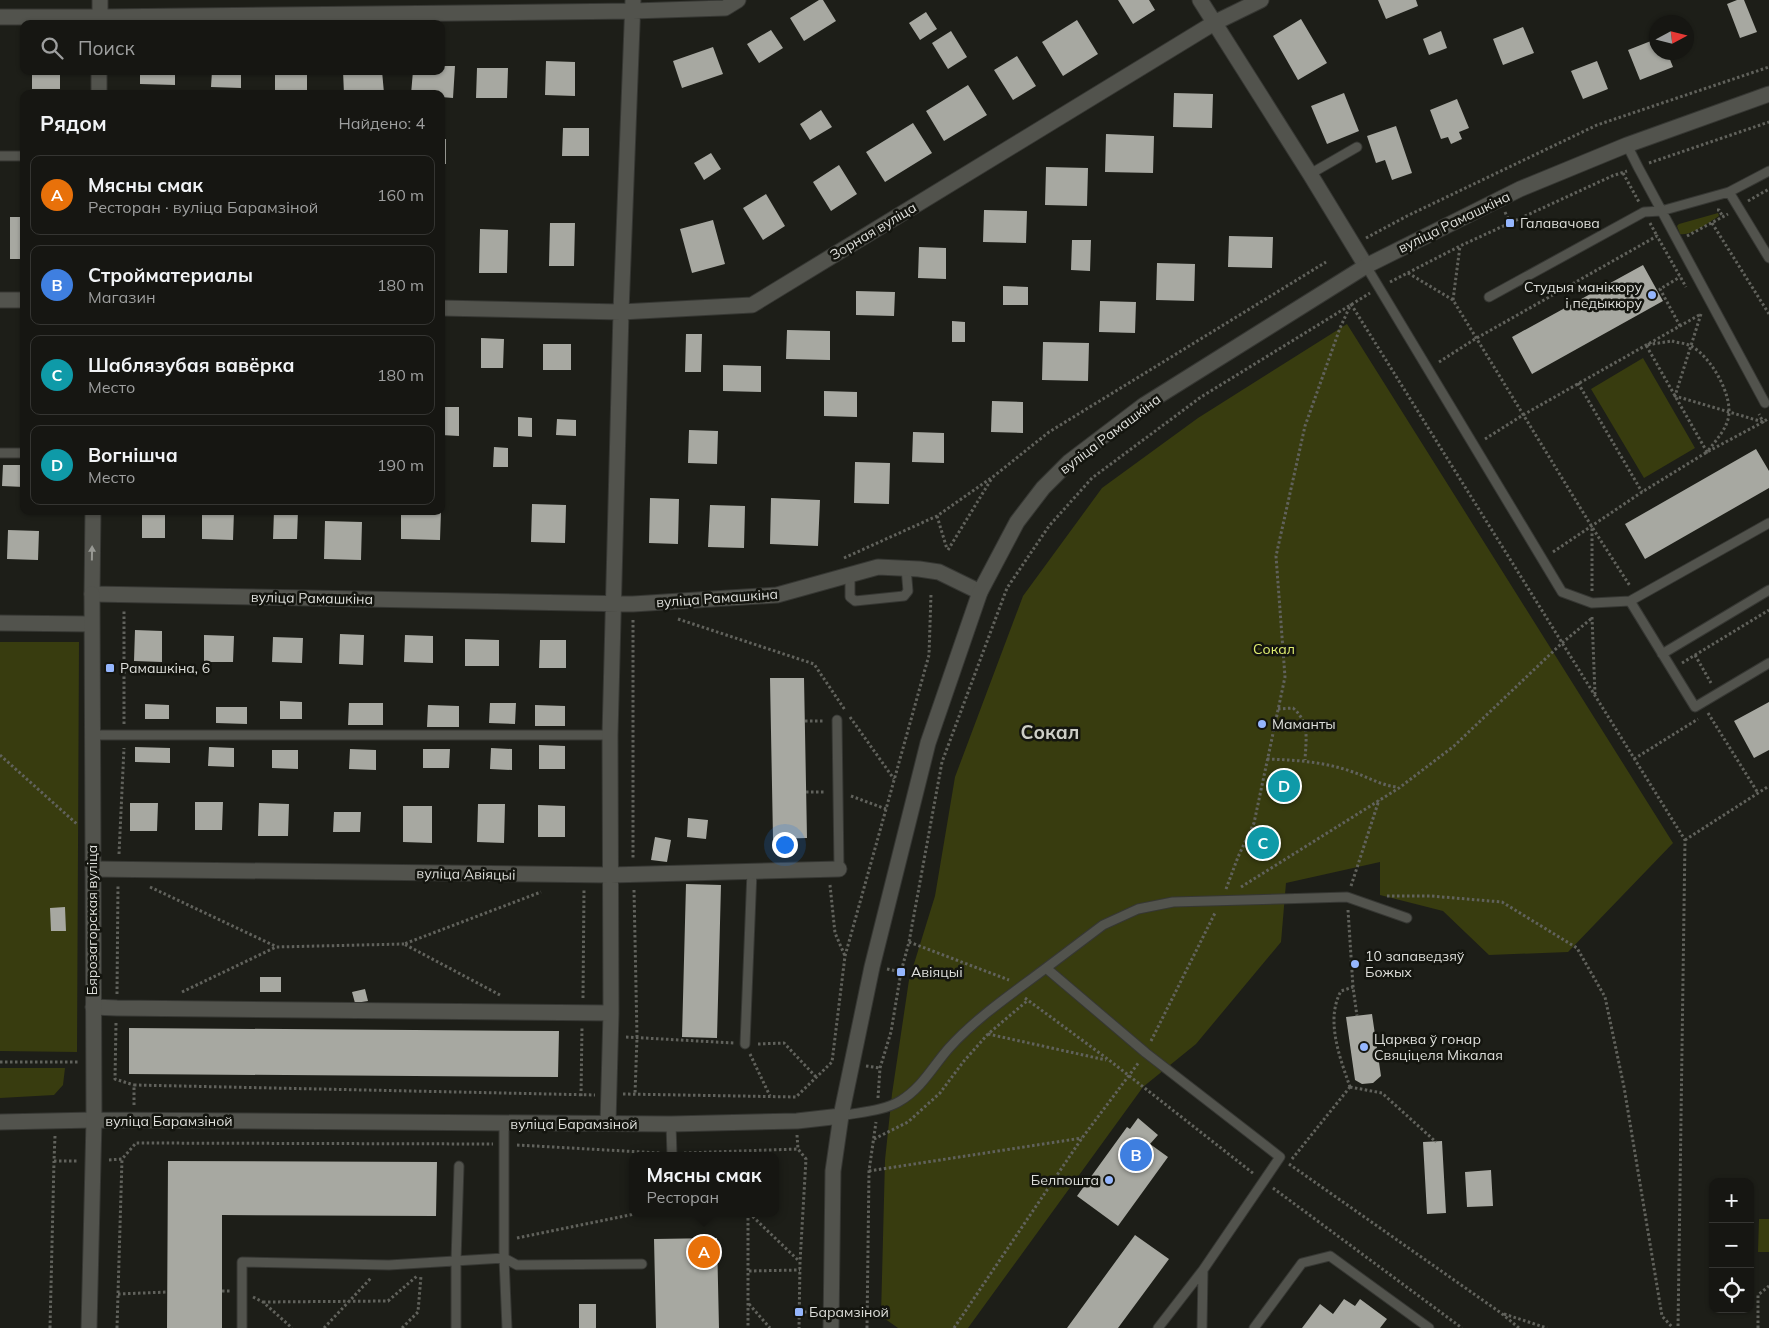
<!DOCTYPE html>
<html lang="ru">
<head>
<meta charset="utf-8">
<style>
  :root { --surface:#161612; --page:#232320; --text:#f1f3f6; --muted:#9e9f9f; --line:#353532; --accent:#95b6fd }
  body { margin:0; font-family:Mulish,sans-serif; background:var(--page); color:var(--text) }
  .controls { position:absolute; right:15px; bottom:15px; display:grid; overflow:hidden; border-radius:10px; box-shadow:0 1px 4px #0004 }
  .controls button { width:45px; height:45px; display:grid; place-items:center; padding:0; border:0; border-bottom:1px solid var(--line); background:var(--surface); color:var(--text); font:25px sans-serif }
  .compass { position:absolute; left:1649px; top:15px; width:45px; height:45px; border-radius:50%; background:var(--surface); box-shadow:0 1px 4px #0004; rotate:83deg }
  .you { position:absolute; left:784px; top:844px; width:18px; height:18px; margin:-12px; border:4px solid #fff; border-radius:50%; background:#1a73e8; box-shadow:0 0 0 8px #1a73e833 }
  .badge { display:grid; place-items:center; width:32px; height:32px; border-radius:50%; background:var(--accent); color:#fff; font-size:16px; font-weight:700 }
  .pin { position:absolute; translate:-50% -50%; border:2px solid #fff; box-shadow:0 1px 5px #0006 }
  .popup { position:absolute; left:629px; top:1152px; width:150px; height:65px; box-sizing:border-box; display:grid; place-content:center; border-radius:10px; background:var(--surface); filter:drop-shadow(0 1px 4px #0005); font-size:16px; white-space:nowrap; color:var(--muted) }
  .popup b { font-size:19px; color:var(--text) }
  .popup::after { content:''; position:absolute; left:50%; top:100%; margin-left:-10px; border:10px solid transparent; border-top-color:var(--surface) }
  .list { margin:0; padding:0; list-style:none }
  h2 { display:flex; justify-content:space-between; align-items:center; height:65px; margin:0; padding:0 20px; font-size:21px }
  h2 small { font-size:16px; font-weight:400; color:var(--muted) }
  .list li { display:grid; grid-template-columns:32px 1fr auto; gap:15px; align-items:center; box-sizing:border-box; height:80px; margin:0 10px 10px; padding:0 10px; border:1px solid var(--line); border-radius:10px }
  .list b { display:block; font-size:19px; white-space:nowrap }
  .list p { margin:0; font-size:16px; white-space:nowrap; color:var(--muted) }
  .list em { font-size:16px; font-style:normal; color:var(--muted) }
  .icon { flex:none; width:28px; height:28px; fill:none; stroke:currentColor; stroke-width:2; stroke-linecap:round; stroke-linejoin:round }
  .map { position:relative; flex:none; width:1769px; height:1328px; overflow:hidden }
  .search { position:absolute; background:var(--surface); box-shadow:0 1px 4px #0004; left:20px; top:20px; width:425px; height:55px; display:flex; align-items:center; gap:12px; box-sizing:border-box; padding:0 18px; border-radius:10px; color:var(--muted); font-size:19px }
  .panel { position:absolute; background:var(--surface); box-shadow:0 1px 4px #0004; left:20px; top:90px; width:425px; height:425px; border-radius:10px }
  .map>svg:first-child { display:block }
  .green { fill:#383c0f }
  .building { fill:#a7a8a1 }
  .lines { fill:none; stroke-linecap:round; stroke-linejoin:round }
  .lane-casing { stroke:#363733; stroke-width:11 }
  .street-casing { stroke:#363733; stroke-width:17 }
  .secondary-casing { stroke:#363733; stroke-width:17 }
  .path { stroke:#61625c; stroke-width:3; stroke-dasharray:2.5 2.5; stroke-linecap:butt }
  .lane { stroke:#52534d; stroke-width:9 }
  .street { stroke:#52534d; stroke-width:15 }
  .secondary { stroke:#52534d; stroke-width:15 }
  .oneway { fill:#989994 }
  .poi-dot { fill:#95b6fd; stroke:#14150f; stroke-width:2 }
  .labels { text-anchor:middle; stroke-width:5; stroke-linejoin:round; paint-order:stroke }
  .street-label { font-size:14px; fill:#dedfdb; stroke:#14150f }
  .poi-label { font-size:14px; fill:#dedfdb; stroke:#14150f; text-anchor:start }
  .park-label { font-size:14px; fill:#dfed70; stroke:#14150f }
  .district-label { font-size:19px; font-weight:bold; fill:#cdcec6; stroke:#14150f }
</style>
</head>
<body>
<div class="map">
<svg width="1769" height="1328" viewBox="0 0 1769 1328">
  <rect width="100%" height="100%" fill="#1d1e18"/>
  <path class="green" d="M1718,213L1719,216C1709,222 1692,236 1680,234L1677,226L1679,224Z
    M1347,324L1673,843L1568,952L1489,955L1443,911L1380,895V862L1286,883L1281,942L1196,1044L1143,1087L968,1328H898L881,1316L885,1160L892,1094L909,980L935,896L955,777L1023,596L1102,488L1198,418Z
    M1643,358L1695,448L1644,478L1591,389Z
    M0,642H79L77,1052L0,1051Z
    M0,1068H65L63,1085L54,1095L0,1098Z
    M1759,1219H1769V1252H1758Z"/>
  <path class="building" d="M819,0H823L836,21L804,41L790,18Z
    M1118,0H1149L1155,10L1133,24Z
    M1378,0H1416L1418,6L1386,19Z
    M1737,0H1744L1757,32L1740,38L1727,4Z
    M926,12L937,29L920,40L909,23Z
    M1301,19L1327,63L1298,80L1273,36Z
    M1077,20L1098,54L1063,76L1042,42Z
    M1523,27L1534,53L1503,65L1493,39Z
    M771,30L783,48L759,63L747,44Z
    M951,31L967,57L948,69L932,43Z
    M1441,31L1447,48L1429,55L1423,39Z
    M1656,39V52H1667L1673,67L1640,80L1628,50Z
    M713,47L723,74L682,88L673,61Z
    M1017,56L1036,86L1013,100L994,70Z
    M546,61L575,62V96L545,95Z
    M1597,61L1608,89L1583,99L1571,71Z
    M441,66H455L453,98L441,97V94H411L413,71H441Z
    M477,68H508L507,98H476Z
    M32,71H60V89H32Z
    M140,71H175V85L140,84Z
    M212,71H241V88L211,87Z
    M275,71H307V94L275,93Z
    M343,71H382L384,93L344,94Z
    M968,85L987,115L944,141L926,111Z
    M1174,93L1213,94L1212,128L1173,127Z
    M1344,93L1359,131L1327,144L1311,106Z
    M1457,99L1469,128L1459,132L1462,139L1451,144L1448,137L1441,139L1430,110Z
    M821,110L832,127L810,140L800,124Z
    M913,123L932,153L885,182L866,152Z
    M1396,126L1412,173L1392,180L1385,160L1376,163L1367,136Z
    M563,128H589V156H562Z
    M1106,134L1154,136L1153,173L1105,172Z
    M441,139H446V164H441Z
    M711,153L721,169L704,180L694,163Z
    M839,165L857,194L831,211L813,182Z
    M1046,167L1088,168L1087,206L1045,205Z
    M766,194L785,226L763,240L743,208Z
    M984,210L1027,211L1026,243L983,242Z
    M10,217H24V259H10Z
    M713,220L725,264L692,273L680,229Z
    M550,223H575L574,266H549Z
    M480,229L508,230L507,273H479Z
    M1229,236L1273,237L1272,268L1228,267Z
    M1072,240H1091L1090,271L1071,270Z
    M919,247L946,248V279L918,278Z
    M1157,263L1195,264L1194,301L1156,300Z
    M1643,265L1663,301L1532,374L1512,337Z
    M1003,286L1028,287V305H1003Z
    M856,291L895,292L894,316L856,315Z
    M1100,301L1136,302L1135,333L1099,332Z
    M952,321L965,322V342H952Z
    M787,330L830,331V360L786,359Z
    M686,334H702L701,372H685Z
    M481,338L504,339L503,368H481Z
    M1043,342L1089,343L1088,381L1042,380Z
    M543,344H571V370H543Z
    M723,365L761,366V392L723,391Z
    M824,391L857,392V417L824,416Z
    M992,401L1023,402V433L991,432Z
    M441,407H459V436L441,435Z
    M518,417L532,418V437L518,436Z
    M557,419L576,420V436L556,435Z
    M689,430L718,431L717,464L688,463Z
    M913,432L944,433V463L912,462Z
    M494,447L508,448V467H493Z
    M1756,449L1769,471V488L1645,559L1625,524Z
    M855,462L890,463L889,504L854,503Z
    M3,465H24V487L2,486Z
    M650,498L679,499L678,544L649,543Z
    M771,498L820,500L818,546L770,544Z
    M532,504L566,505L565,543L531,542Z
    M710,505L745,506L744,548L708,547Z
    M142,511H165V538H142Z
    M202,511H234L233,540L202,539Z
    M274,511H298L297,539H273Z
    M401,511H441L440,540L401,539Z
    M325,521L362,522L361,560L324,559Z
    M8,530L39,531L38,560L7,559Z
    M135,630L162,631V662L134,661Z
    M340,634L364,635L363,665L339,664Z
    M204,635L234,636L233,662H204Z
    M405,635L433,636V663L404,662Z
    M273,637L303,638L302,663L272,662Z
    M465,639L499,640V666H465Z
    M540,640H566V668H539Z
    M770,678H804L807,838L773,839Z
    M280,701L302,702V719H280Z
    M1769,702V750L1754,758L1734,721Z
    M349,703H383V725H348Z
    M490,703H516L515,724L489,723Z
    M145,704L169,705V719H145Z
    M428,705L459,706V727H427Z
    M535,705L565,706V726H535Z
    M216,707H247V724L216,723Z
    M539,745L565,746V769H539Z
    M135,747L170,748V763L135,762Z
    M209,747L234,748V767L208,766Z
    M491,748L512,749V770L490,769Z
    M350,749L376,750V770L349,769Z
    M423,749H450L449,768H423Z
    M272,750H298V769L272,768Z
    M195,802H223L222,830H195Z
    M130,803H158L157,831H130Z
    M259,803L289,804L288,836H258Z
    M478,804H505L504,843L477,842Z
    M538,805L565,806V837H538Z
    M403,806H432V843L403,842Z
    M334,812H361L360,832H333Z
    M688,818L708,820L706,839L687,837Z
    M655,837L671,840L667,862L651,860Z
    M686,884L721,885L717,1038L682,1037Z
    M65,907L66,931H51L50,908Z
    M260,977H281V992H260Z
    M365,989L368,1001L355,1003L352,992Z
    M1372,1014L1381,1076L1373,1083L1362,1084L1355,1080L1346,1017Z
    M129,1028L559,1031L558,1077L129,1074Z
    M1138,1118L1158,1135L1150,1144L1168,1157L1118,1226L1077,1196L1127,1127L1130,1129Z
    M1442,1141L1446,1213L1427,1214L1423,1142Z
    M168,1161L437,1162L436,1216L222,1215V1328H167Z
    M1491,1170L1493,1206L1467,1207L1465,1172Z
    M1135,1235L1169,1259L1118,1328H1067Z
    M717,1238L719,1328H656L654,1239Z
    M1344,1299L1355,1306L1360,1299L1387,1319L1380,1328H1302L1320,1304L1333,1314Z
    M579,1304H596V1328H579Z"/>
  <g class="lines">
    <defs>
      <path id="lane" d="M1627,145L1638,167L1765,403
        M0,156H24
        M1310,174L1357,147
        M1729,192L1769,258
        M1366,266L1562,592L1592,603L1630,601L1769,523
        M1489,297L1644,212L1661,211L1729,192L1769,171
        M0,453H24
        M850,575V597L855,601L904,596L908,591L906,568
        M1630,601L1695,707L1769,663
        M1662,654L1769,590
        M837,720L839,869
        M92,735H610
        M1046,968L1103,925L1138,909L1173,902L1347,897L1407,918
        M745,1044L752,871
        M841,1116C860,1112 884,1111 900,1101C922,1088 933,1066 949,1048C977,1017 1013,993 1046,968L1146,1053L1280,1157L1203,1270L1202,1328
        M504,1123V1258L507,1328
        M671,1124L672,1156
        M242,1328V1262L389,1265L504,1258L517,1265L642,1264
        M456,1328V1261L459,1166
        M1158,1328L1203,1270
        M1254,1328L1302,1263L1330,1256L1429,1328"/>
      <path id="street" d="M1200,0L1310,174L1366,266
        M0,17H100L633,11L725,8L738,0
        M100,24V0
        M99,94V71
        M0,300H24
        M441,308L621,312L752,305L1214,23L1261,0
        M93,511L92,594L633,604L777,595L878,567L919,569L939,572L980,592
        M0,623L91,624
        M93,869L610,875L839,869
        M93,1007L117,1008L611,1013
        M0,1122L94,1120
        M608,1123L611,1013L610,735L621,312L633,0"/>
      <path id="secondary" d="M94,1120L671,1124L797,1121L841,1116
        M89,1328L94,1120L92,594
        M831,1328L833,1171L841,1116L872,967L928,743L980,592L1017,522L1043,488L1069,462L1144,405L1366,266L1520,189L1627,145L1769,94"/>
    </defs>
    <use href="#lane" class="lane-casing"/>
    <use href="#street" class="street-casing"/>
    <use href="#secondary" class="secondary-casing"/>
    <path class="path" d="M1649,163L1769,122
      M1623,173L1639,202
      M1748,201L1769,189
      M1717,210H1719L1723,217
      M1505,212L1510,223
      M1650,223L1657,236
      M1712,223L1769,314
      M1687,236L1728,214
      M1366,238L1407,216L1597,125L1769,67
      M1408,273L1453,300L1592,527L1630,586
      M1390,282L1460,246L1612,176L1627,171
      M1453,300L1460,246
      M1351,304L1685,840L1678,1328
      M1701,314L1675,396L1763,422L1769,418
      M1680,326L1660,289L1680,277
      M1672,341C1678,343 1686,343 1691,346C1710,356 1730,391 1729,412C1729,427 1716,440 1707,452L1646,345Z
      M1439,362L1475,339L1657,236L1686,287
      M1578,383L1642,492
      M1485,439L1523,415L1701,314
      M937,516L947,549
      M948,550L992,478
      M1553,552L1642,492L1707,452L1763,422L1759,414
      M844,558L937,516L994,476L1049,432L1326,262
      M1592,591V527
      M1592,617L1595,694
      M678,619L814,664L845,710
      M633,620V859
      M1695,655L1711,683
      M1682,663L1769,610
      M1278,709L1293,708C1310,723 1306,739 1305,760
      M1708,713L1758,793
      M850,717L894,779
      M805,721H824
      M124,724V610
      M0,755L78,825
      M1267,759C1297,760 1325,762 1353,772C1368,777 1382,786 1398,787
      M1634,759L1698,719
      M806,792H826
      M851,796L886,809
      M1685,840L1769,786
      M119,854L124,748
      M830,885L835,933L845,956
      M1351,886L1379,800
      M150,887L275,946
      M1241,887L1399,788L1454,746L1562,643L1592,618
      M1226,889L1238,857L1254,823L1285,677L1276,556L1305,426L1340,328L1351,304
      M634,890L637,1037L635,1094
      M1387,896H1431L1502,902L1577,948L1605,997L1624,1087L1662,1316L1673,1328
      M1348,910L1353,987L1357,1016
      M909,942L1009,980
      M887,969L901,972
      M182,992L276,947L404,944
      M117,994L118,885
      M500,995L404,944L541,892
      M583,998L584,890
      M1025,998L1109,1060L1254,1174
      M116,1023L115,1079L134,1085
      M988,1034L1106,1060
      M626,1037L734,1043
      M1151,1041L1215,913
      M758,1044L784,1043L817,1078
      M750,1054L770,1096
      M0,1062H78
      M866,1066L880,1068
      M1350,1087C1340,1058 1325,1020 1341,991L1353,987
      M1350,1087L1382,1093L1436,1142
      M623,1094L796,1097L832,1062L845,956L929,655L931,594
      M581,1096L582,1027
      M878,1098L880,1068L891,1032L901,972L909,942L942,762L1007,588L1049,526L1092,478L1201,397L1370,293
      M134,1105V1085L595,1095
      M797,1135L798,1149L806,1159L800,1262L799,1328
      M55,1136L54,1161H78
      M874,1139L908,1122L940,1093L964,1061L988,1034L1027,1001
      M517,1145L660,1153
      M684,1153L798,1149
      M1292,1159L1350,1087
      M109,1160L122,1159L136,1143L493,1144
      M1289,1164L1501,1313L1519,1328
      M869,1171L1082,1138
      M1273,1188L1462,1328
      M748,1213V1328
      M749,1213L799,1261
      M517,1238L639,1213
      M749,1271L800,1270
      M222,1291H231
      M118,1294L168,1292
      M253,1297L263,1302L292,1328
      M263,1302L388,1301L417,1276
      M749,1304L770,1328
      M799,1312H816
      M1504,1314L1547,1328
      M50,1328L54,1161
      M117,1328L122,1159
      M324,1328L371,1278
      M402,1328L418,1312L421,1276
      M867,1328L869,1171L876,1122
      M954,1328L1082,1138L1139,1062
      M1758,1328V1295L1769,1286"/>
    <use href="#lane" class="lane"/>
    <use href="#street" class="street"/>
    <use href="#secondary" class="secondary"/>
  </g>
  <defs><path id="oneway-solid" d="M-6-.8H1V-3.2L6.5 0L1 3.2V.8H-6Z" transform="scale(1.25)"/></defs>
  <use class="oneway" href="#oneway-solid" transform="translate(92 553) rotate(-89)"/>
  <g class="poi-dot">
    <rect x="1505" y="218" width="10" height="10" rx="2.5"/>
    <circle cx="1652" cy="295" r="5"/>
    <rect x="105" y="663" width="10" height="10" rx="2.5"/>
    <circle cx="1262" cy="724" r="5"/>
    <circle cx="1355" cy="964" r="5"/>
    <rect x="896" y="967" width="10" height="10" rx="2.5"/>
    <circle cx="1364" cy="1047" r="5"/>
    <circle cx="1109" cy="1180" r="5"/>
    <rect x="794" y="1307" width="10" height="10" rx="2.5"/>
  </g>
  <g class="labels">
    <g class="street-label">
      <text transform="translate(1454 222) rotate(-26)" y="5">вуліца Рамашкіна</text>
      <text transform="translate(873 231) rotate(-31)" y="5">Зорная вуліца</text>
      <text transform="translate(1110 434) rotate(-37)" y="5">вуліца Рамашкіна</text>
      <text transform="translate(312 598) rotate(1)" y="5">вуліца Рамашкіна</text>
      <text transform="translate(717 598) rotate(-4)" y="5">вуліца Рамашкіна</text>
      <text transform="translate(466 874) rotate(1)" y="5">вуліца Авіяцыі</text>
      <text transform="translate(92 920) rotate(-90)" y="5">Бярозагорская вуліца</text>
      <text x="169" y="1126">вуліца Барамзіной</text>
      <text x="574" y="1129">вуліца Барамзіной</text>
    </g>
    <g class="poi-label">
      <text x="1520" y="228">Галавачова</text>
      <text x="1642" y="292" text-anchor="end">Студыя манікюру<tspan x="1642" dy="16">і педыкюру</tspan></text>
      <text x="120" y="673">Рамашкіна, 6</text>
      <text x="1272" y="729">Маманты</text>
      <text x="1365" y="961">10 запаведзяў<tspan x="1365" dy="16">Божых</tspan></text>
      <text x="911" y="977">Авіяцыі</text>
      <text x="1374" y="1044">Царква ў гонар<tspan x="1374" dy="16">Свяціцеля Мікалая</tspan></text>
      <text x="1099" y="1185" text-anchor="end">Белпошта</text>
      <text x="809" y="1317">Барамзіной</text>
    </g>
    <g class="park-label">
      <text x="1274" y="654">Сокал</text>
    </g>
    <g class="district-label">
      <text x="1050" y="739">Сокал</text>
    </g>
  </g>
</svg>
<div class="controls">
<button>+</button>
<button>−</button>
<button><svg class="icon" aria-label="locate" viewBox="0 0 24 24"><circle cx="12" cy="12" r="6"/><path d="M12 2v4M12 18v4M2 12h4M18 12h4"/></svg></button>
</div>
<svg class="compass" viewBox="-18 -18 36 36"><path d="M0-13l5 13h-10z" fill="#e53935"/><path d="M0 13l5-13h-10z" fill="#9e9f9f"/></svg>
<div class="you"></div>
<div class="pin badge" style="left:704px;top:1252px;background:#e8710a">A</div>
<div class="popup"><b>Мясны смак</b>Ресторан</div>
<div class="pin badge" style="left:1136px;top:1155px;background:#3f7fe0">B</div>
<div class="pin badge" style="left:1263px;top:843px;background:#0f9aa8">C</div>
<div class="pin badge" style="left:1284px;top:786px;background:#0f9aa8">D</div>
<div class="search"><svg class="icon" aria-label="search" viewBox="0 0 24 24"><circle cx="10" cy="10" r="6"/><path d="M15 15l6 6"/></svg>Поиск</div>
<section class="panel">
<h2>Рядом<small>Найдено: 4</small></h2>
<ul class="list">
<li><span class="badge" style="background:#e8710a">A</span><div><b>Мясны смак</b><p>Ресторан · вуліца Барамзіной</p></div><em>160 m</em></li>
<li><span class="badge" style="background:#3f7fe0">B</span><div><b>Стройматериалы</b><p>Магазин</p></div><em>180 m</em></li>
<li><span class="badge" style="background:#0f9aa8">C</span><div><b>Шаблязубая вавёрка</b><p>Место</p></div><em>180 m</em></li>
<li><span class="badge" style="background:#0f9aa8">D</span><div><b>Вогнішча</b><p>Место</p></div><em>190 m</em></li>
</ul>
</section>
</div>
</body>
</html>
